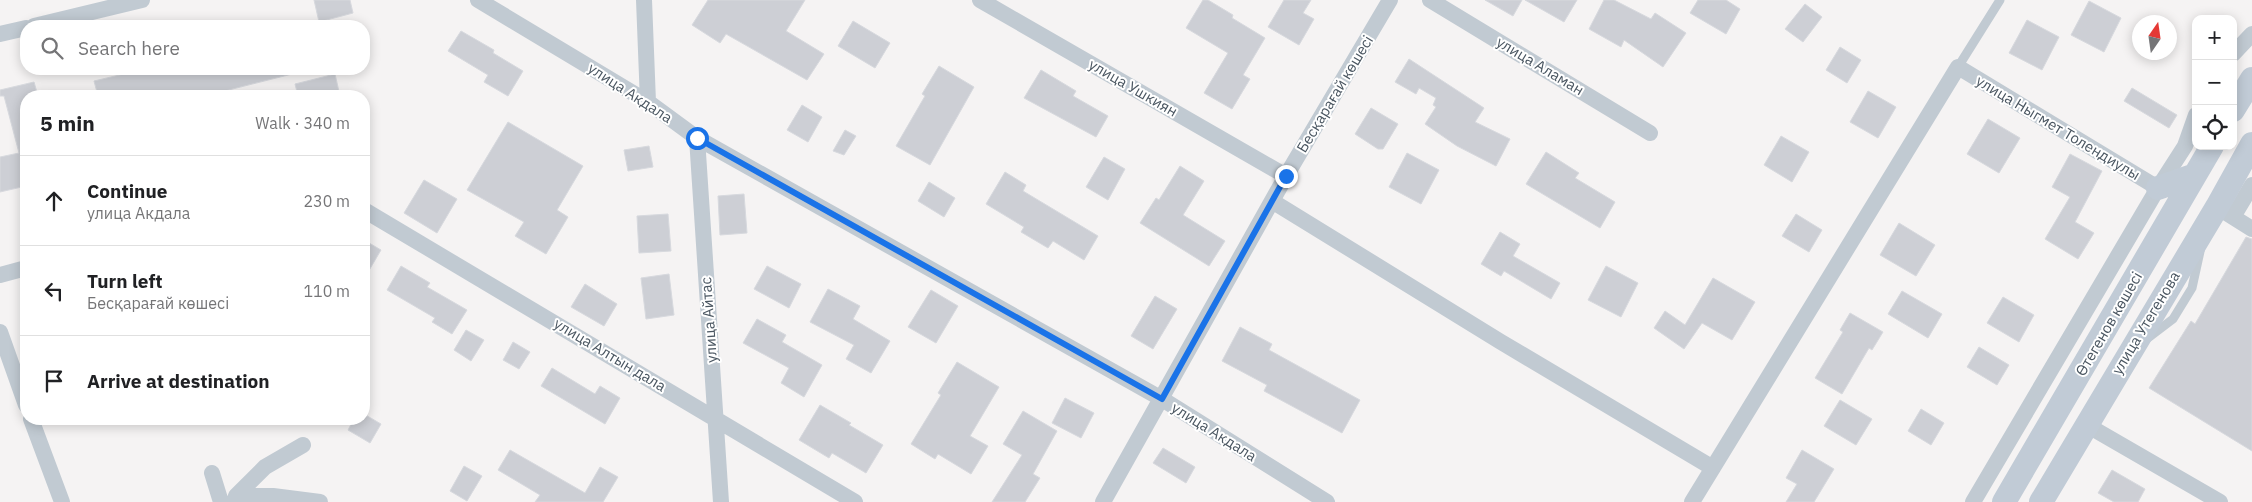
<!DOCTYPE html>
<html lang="en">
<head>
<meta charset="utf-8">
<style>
  :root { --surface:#fff; --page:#f6f6f6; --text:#202124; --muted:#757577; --line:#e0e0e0 }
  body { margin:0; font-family:"IBM Plex Sans",sans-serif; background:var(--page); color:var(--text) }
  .controls { position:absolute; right:15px; top:15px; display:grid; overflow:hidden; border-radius:10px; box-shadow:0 2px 12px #0003 }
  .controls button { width:45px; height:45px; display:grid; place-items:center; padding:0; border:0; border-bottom:1px solid var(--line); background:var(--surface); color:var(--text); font:25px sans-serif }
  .compass { position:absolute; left:2132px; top:15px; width:45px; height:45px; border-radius:50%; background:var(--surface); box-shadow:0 2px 12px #0003; rotate:13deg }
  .stop { position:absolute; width:15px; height:15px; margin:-11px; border:4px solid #1a73e8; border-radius:50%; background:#fff }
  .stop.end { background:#1a73e8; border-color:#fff; box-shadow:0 1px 5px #0008 }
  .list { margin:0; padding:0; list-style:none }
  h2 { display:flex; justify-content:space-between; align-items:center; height:65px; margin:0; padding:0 20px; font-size:21px }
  h2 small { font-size:16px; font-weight:400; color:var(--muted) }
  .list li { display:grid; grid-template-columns:32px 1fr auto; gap:15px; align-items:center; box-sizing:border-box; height:90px; padding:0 20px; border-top:1px solid var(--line) }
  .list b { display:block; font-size:19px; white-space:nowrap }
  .list p { margin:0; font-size:16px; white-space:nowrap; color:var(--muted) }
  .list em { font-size:16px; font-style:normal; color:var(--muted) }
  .icon { flex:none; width:28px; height:28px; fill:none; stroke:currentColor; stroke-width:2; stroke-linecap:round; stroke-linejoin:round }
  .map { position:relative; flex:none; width:2252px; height:502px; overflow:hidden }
  .search { position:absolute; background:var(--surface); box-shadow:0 2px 12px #0003; left:20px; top:20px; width:350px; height:55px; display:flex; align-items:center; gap:12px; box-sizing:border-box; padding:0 18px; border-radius:20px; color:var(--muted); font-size:19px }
  .panel { position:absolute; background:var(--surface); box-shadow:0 2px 12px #0003; left:20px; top:90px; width:350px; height:335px; border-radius:20px }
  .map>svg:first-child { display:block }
  .building { fill:#cdcfd5; stroke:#d7d9de }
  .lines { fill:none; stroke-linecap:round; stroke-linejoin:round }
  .lane { stroke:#c1cad2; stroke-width:9 }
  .street { stroke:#c1cad2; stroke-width:16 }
  .secondary { stroke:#c1cbd6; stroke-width:24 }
  .route { stroke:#1a73e8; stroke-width:6 }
  .labels { text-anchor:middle; stroke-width:4; stroke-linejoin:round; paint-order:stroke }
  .street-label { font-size:15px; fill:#4a5661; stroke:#fff }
</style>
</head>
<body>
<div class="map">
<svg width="2252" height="502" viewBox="0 0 2252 502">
  <rect width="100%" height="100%" fill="#f5f3f3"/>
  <path class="building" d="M314,0H350L353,13L319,22Z
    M708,0H805L786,31L824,54L807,80L726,34L720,43L692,25Z
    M1203,0H1208L1233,15L1232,18L1265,38L1243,75L1250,79L1232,109L1204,93L1228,53L1186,28Z
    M1284,0H1311L1303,13L1314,19L1299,45L1268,27Z
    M1485,0H1522L1513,16Z
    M1525,0H1577L1564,22Z
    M1604,0H1614L1651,19L1655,13L1686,33L1663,67L1624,40L1621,47L1589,29Z
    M1698,0H1726L1740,9L1726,34L1690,13Z
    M2089,1L2121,18L2104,52L2071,35Z
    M1805,4L1822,17L1803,42L1785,29Z
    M2027,20L2059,37L2042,70L2009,53Z
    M853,21L890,43L875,68L838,46Z
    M461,31L494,50L493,53L523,71L508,96L484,82L488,75L448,51Z
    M1840,47L1861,60L1847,83L1826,70Z
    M1409,59L1484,108L1475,122L1510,139L1496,166L1457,146L1425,124L1436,107L1433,105L1436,98L1419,88L1416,94L1395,82Z
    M939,66L974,87L930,165L896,146L925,96L922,94Z
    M145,69H295L296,73L205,96H197L195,91L173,96H98L94,81Z
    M1041,70L1076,91L1073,96L1108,116L1096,137L1024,98Z
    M335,74L340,96H298L295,84Z
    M34,82L38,96H26V186L0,192V157L19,153L4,96H0V90Z
    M2132,88L2177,115L2169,128L2124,101Z
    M1868,91L1896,107L1878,138L1850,122Z
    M802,105L822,117L808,142L787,130Z
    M1371,108L1398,124L1383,149H1378L1355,134Z
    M1988,119L2020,138L1999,173L1967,154Z
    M508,122L583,166L557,210L568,217L546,254L515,236L524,222L467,190Z
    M845,130L856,136L844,155L833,151Z
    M1781,136L1809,152L1792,182L1764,165Z
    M649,146L653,167L628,171L624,150Z
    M1546,152L1579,173L1575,178L1615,202L1600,228L1526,184Z
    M1407,153L1439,170L1421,204L1389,187Z
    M2070,154L2102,171L2075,222L2094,233L2078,259L2045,239L2070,197L2052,187Z
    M1104,157L1125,169L1108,200L1086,187Z
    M1180,166L1204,181L1183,215L1225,241L1209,266L1140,223L1156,198L1159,200Z
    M1005,172L1026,185L1023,191L1098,236L1084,260L1053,241L1048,248L1021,232L1024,227L986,204Z
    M424,180L457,199L437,233L404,213Z
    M929,182L955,198L944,217L918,201Z
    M744,194L747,233L720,235L718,196Z
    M668,214L671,251L639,253L637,216Z
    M1796,214L1822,230L1809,252L1782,236Z
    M1899,223L1935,245L1916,276L1880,255Z
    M1500,232L1520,244L1513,256L1560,283L1551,299L1504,271L1501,276L1481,264Z
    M2246,237L2252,239V451L2149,388L2191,321L2195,324Z
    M364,240L381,250L364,279Z
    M401,266L430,283L427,287L467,310L452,334L432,322L435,318L387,290Z
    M767,266L801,284L789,308L754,289Z
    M1606,266L1638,283L1621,317L1588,300Z
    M669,274L674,315L646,319L641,278Z
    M1713,278L1755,302L1732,340L1702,323L1684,349L1654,328L1665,311L1685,325Z
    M585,284L617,304L604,326L571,307Z
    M828,289L860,306L853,319L890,341L871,373L846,359L854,345L810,322Z
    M931,290L958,306L936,343L908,327Z
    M1902,291L1942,314L1928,338L1888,314Z
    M1155,296L1177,309L1153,349L1131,336Z
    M2003,297L2034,315L2019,342L1987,323Z
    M1850,313L1883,332L1872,350L1869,348L1842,394L1815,378L1843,332L1840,330Z
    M757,319L786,335L782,342L822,365L804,397L781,383L789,368L743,343Z
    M1240,327L1272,344L1269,350L1360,400L1342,433L1264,391L1267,385L1222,361Z
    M466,330L484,340L471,361L454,350Z
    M513,342L530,352L519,369L503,360Z
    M1979,347L2009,365L1997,385L1967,367Z
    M957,362L999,387L970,436L988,446L971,474L938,454L935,459L911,444L941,395L938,393Z
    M552,368L595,394L600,386L620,398L605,424L541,386Z
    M1065,398L1094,413L1081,438L1052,423Z
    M1840,400L1872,419L1856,445L1824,426Z
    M820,405L851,423L849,425L883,445L866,473L832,453L829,458L799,440Z
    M1921,409L1944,423L1931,445L1908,431Z
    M1023,411L1057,431L1033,474L1040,478L1025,502H992L1022,455L1003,444Z
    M364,414L381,424L370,443L348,430L354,419H364Z
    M1163,448L1195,467L1186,483L1153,463Z
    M510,450L585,493L600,467L618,477L603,502H535L540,495L498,470Z
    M1802,450L1834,469L1814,502H1786L1797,484L1786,478Z
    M464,466L482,476L467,501L450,491Z
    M2112,470L2145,489L2138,502H2114L2098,493Z"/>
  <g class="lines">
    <path class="lane" d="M1958,67L2000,0
      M2148,338L2173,319L2192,288L2201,247"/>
    <path class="street" d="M478,0L648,102L697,138L1162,399L1327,502
      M644,0L648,102
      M980,0L1286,176
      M1430,0L1650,133
      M34,26L142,0
      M0,34L26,28
      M2233,54L2252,34
      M697,138L721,502
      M1272,201L1501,342L1713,468
      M2217,207L2252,229
      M364,210L855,502
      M2233,217L2252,185
      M0,275L26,268
      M0,332L26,405
      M31,419L62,502
      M2085,424L2220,502
      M212,473L221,502
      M234,502L236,496L265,467L303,445
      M239,502L249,496H273L320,502
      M1103,502L1286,176L1390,0
      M1692,502L1958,67L2158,188
      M1973,502L2158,188L2185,146L2196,115"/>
    <path class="secondary" d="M2233,110L2252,79
      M2158,188L2195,175
      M2004,502L2212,146
      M2041,502L2217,207L2252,144"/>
  </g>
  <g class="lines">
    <path class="route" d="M697,138L1162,399L1286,176"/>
  </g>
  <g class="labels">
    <g class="street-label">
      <text transform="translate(1540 66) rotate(31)" y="5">улица Аламан</text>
      <text transform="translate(1133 88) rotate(30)" y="5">улица Ушкиян</text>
      <text transform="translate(630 93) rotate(33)" y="5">улица Акдала</text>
      <text transform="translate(1335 94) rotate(-59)" y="5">Бесқарағай көшесі</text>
      <text transform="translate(2058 128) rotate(31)" y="5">улица Ныгмет Толендиулы</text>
      <text transform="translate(709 320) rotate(-94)" y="5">улица Айтас</text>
      <text transform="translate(2146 323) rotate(-59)" y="5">улица Утегенова</text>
      <text transform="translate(2109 324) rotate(-60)" y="5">Өтегенов көшесі</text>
      <text transform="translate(610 355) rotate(31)" y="5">улица Алтын дала</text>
      <text transform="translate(1214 432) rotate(32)" y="5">улица Акдала</text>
    </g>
  </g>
</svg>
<div class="controls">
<button>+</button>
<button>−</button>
<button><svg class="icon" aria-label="locate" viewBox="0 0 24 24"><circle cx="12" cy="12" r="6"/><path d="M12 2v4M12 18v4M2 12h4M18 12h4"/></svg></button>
</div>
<svg class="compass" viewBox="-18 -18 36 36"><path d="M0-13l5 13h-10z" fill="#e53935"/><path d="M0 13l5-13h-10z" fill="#757577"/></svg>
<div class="stop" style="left:697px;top:138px"></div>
<div class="stop end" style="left:1286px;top:176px"></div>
<div class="search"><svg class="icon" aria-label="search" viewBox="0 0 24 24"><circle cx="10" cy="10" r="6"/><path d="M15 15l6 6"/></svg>Search here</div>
<section class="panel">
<h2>5 min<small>Walk · 340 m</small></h2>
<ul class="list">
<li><svg class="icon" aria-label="ahead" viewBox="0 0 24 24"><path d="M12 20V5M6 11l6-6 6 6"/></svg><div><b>Continue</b><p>улица Акдала</p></div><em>230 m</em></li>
<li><svg class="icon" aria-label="left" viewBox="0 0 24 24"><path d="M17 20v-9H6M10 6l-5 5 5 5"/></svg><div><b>Turn left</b><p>Бесқарағай көшесі</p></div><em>110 m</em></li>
<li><svg class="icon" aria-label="arrive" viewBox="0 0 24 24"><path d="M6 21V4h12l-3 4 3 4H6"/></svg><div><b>Arrive at destination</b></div></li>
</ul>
</section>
</div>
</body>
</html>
